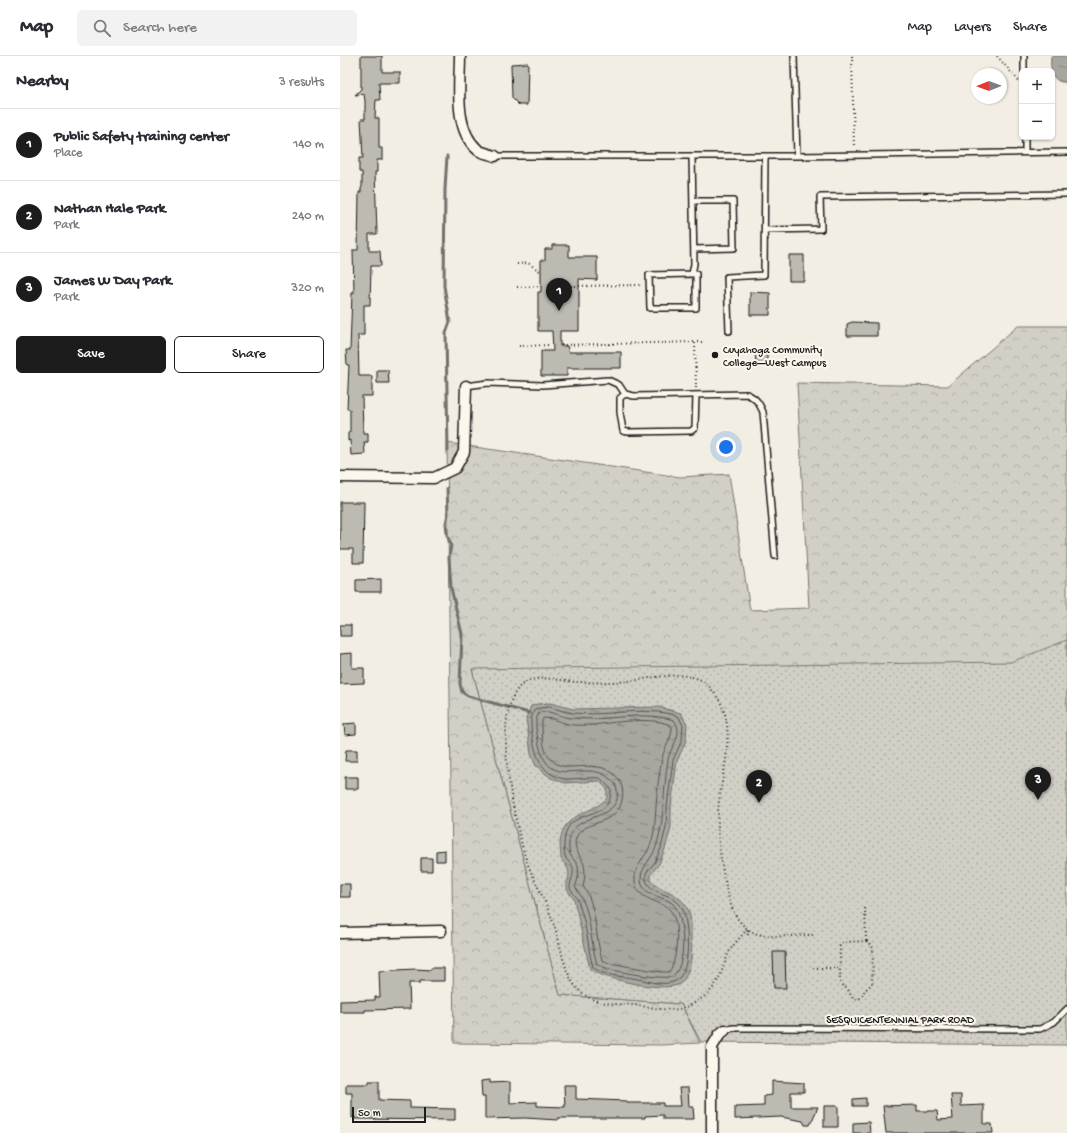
<!DOCTYPE html>
<html lang="en">
<head>
<meta charset="utf-8">
<style>
  :root { --surface:#fff; --page:#f2f2f3; --text:#2b2b33; --muted:#7c7c81; --line:#e1e1e2; --accent:#1c1c1c }
  body { margin:0; font-family:"Gochi Hand",sans-serif; background:var(--page); color:var(--text) }
  .controls { position:absolute; right:12px; top:12px; display:grid; overflow:hidden; border-radius:6px; box-shadow:0 1px 3px #0004 }
  .controls button { width:36px; height:36px; display:grid; place-items:center; padding:0; border:0; border-bottom:1px solid var(--line); background:var(--surface); color:var(--text); font:20px sans-serif }
  .compass { position:absolute; left:631px; top:12px; width:36px; height:36px; border-radius:50%; background:var(--surface); box-shadow:0 1px 3px #0004; rotate:269deg }
  .scale { position:absolute; left:12px; bottom:10px; width:74px; box-sizing:border-box; padding-left:4px; border:2px solid #1c1c1c; border-top:0; font-size:11px; line-height:14px; white-space:nowrap; color:#1c1c1c; -webkit-text-stroke:3px #fbf7ec; paint-order:stroke }
  .you { position:absolute; left:386px; top:391px; width:14px; height:14px; margin:-10px; border:3px solid #fff; border-radius:50%; background:#1a73e8; box-shadow:0 0 0 6px #1a73e833 }
  .badge { display:grid; place-items:center; width:26px; height:26px; border-radius:50%; background:var(--accent); color:#fff; font-size:13px; font-weight:700 }
  .pin { position:absolute; translate:-50% -33px; filter:drop-shadow(0 1px 2px #0008) }
  .pin::after { content:''; position:absolute; top:21px; width:14px; height:12px; background:inherit; clip-path:polygon(0 0,100% 0,50% 100%) }
  .list { margin:0; padding:0; list-style:none }
  h2 { display:flex; justify-content:space-between; align-items:center; height:52px; margin:0; padding:0 16px; font-size:17px }
  h2 small { font-size:13px; font-weight:400; color:var(--muted) }
  .list li { display:grid; grid-template-columns:26px 1fr auto; gap:12px; align-items:center; box-sizing:border-box; height:72px; padding:0 16px; border-top:1px solid var(--line) }
  .list b { display:block; font-size:15px; white-space:nowrap }
  .list p { margin:0; font-size:13px; white-space:nowrap; color:var(--muted) }
  .list em { font-size:13px; font-style:normal; color:var(--muted) }
  .actions { display:flex; gap:8px; padding:12px 16px }
  .actions a { flex:1; padding:9px 0; border:1px solid var(--accent); border-radius:6px; text-align:center; font-size:14px; color:var(--accent) }
  .actions .main { background:var(--accent); color:#fff }
  .icon { flex:none; width:22px; height:22px; fill:none; stroke:currentColor; stroke-width:2; stroke-linecap:round; stroke-linejoin:round }
  .map { position:relative; flex:none; width:727px; height:1077px; overflow:hidden }
  header { display:flex; align-items:center; gap:24px; box-sizing:border-box; height:56px; padding:0 20px; background:var(--surface); border-bottom:1px solid var(--line) }
  header strong { font-size:19px }
  nav { display:flex; gap:22px; margin-inline-start:auto; font-size:14px }
  .search { width:280px; height:36px; background:var(--page); display:flex; align-items:center; gap:10px; box-sizing:border-box; padding:0 14px; border-radius:6px; color:var(--muted); font-size:15px }
  main { display:flex }
  aside { flex:1; background:var(--surface) }
  .map>svg:first-child { display:block }
  .forest { fill:url(#forest-crowns); stroke:#777671 }
  .park { fill:url(#park-dots); stroke:#777671 }
  .water { fill:url(#water-ripples); stroke:#716f6b }
  .lines { fill:none; stroke-linecap:round; stroke-linejoin:round }
  .shore { stroke:#545351; stroke-width:1 }
  .stream { stroke:#716f6b; stroke-width:3 }
  .building { fill:#bdbab1; stroke:#1c1c1c }
  .service-casing { stroke:#1c1c1c; stroke-width:8 }
  .minor-casing { stroke:#1c1c1c; stroke-width:13 }
  .path { stroke:#1c1c1c; stroke-width:2; stroke-dasharray:1 3; stroke-linecap:butt }
  .service { stroke:#fbf7ec; stroke-width:5 }
  .minor { stroke:#fbf7ec; stroke-width:10 }
  .poi-dot { fill:#1c1c1c; stroke:#fbf7ec; stroke-width:1.5 }
  .labels { text-anchor:middle; stroke-width:4; stroke-linejoin:round; paint-order:stroke }
  .poi-label { font-size:11px; fill:#1c1c1c; stroke:#fbf7ec; text-anchor:start }
  .street-label { font-size:11px; fill:#1c1c1c; stroke:#fbf7ec }
</style>
</head>
<body>
<header>
<strong>Map</strong>
<div class="search"><svg class="icon" aria-label="search" viewBox="0 0 24 24"><circle cx="10" cy="10" r="6"/><path d="M15 15l6 6"/></svg>Search here</div>
<nav><a>Map</a><a>Layers</a><a>Share</a></nav>
</header>
<main>
<aside>
<h2>Nearby<small>3 results</small></h2>
<ul class="list">
<li><span class="badge">1</span><div><b>Public Safety training center</b><p>Place</p></div><em>140 m</em></li>
<li><span class="badge">2</span><div><b>Nathan Hale Park</b><p>Park</p></div><em>240 m</em></li>
<li><span class="badge">3</span><div><b>James W Day Park</b><p>Park</p></div><em>320 m</em></li>
</ul>
<div class="actions"><a class="main">Save</a><a>Share</a></div>
</aside>
<div class="map">
<svg width="727" height="1077" viewBox="0 0 727 1077">
  <defs>
    <pattern id="forest-crowns" width="20" height="18" patternUnits="userSpaceOnUse"><rect width="20" height="18" fill="#d2cfc6"/><path d="M2 6a3 3 0 1 1 6 0M12 15a3 3 0 1 1 6 0" fill="none" stroke="#b4b1aa"/></pattern>
    <pattern id="park-dots" width="8" height="8" patternUnits="userSpaceOnUse"><rect width="8" height="8" fill="#d2cfc6"/><path d="M2 2h.1M6 6h.1" fill="none" stroke="#b4b1aa" stroke-width="1.8" stroke-linecap="round"/></pattern>
    <pattern id="water-ripples" width="26" height="14" patternUnits="userSpaceOnUse"><rect width="26" height="14" fill="#a9a6a0"/><path d="M2 4q2-2 4 0t4 0M15 11q2-2 4 0t4 0" fill="none" stroke="#898682"/></pattern>
  </defs>
  <rect width="100%" height="100%" fill="#f2eee4"/>
  <filter id="ink" filterUnits="userSpaceOnUse"><feTurbulence type="fractalNoise" baseFrequency=".025" numOctaves="2"/><feDisplacementMap in="SourceGraphic" scale="8" xChannelSelector="R" yChannelSelector="G"/><feConvolveMatrix kernelMatrix="1 2 1 2 8 2 1 2 1" color-interpolation-filters="sRGB"/></filter>
  <g filter="url(#ink)">
    <path class="forest" d="M678,270H727V837L132,613L220,939L341,948L360,987L321,989L114,987L107,387L340,421L389,418L410,554L469,552L457,327L608,330Z"/>
    <path class="park" d="M727,584V989L361,986L341,948L220,939L132,613L671,606Z"/>
    <path class="water" d="M711,0H727V26C711,28 710,12 711,0Z
      M210,647L233,653L319,651L341,657L347,668L346,685L337,705L331,751V771L325,793L319,808L310,819V824C321,835 338,836 346,850C352,858 351,873 351,883C353,896 351,917 341,927C329,938 262,923 250,913L234,843C216,824 240,824 221,803C221,796 219,787 221,781C226,756 253,758 267,742V733L259,725L225,727L211,722L196,710L191,698L186,662L191,650L197,648Z"/>
    <g class="lines">
      <path class="shore" d="M210,651C218,653 226,657 234,657C270,661 301,649 338,660L343,669L342,684L333,704L327,751L326,771L321,792L315,806L306,817V824C311,842 341,834 345,861C348,876 352,920 333,926C321,930 305,924 293,922C280,920 263,920 253,911C249,899 249,887 246,875C245,865 241,855 238,845C237,839 229,835 230,830C231,823 234,820 233,812C232,807 226,805 225,800C223,791 224,777 229,770C243,753 272,762 271,733L260,722C249,721 237,723 226,723C204,721 196,702 193,683C191,672 189,663 195,653Z
        M209,656C217,658 225,662 233,662C267,666 300,654 334,664C345,679 330,690 328,704C323,732 325,761 317,788C314,801 300,812 301,823C301,840 324,840 333,848C345,859 348,913 331,921C318,923 266,915 257,908C249,882 252,852 235,831C238,824 239,818 238,810C237,806 233,804 231,800C227,795 229,779 233,774C244,758 286,761 276,730C275,727 273,725 270,723C246,700 207,740 198,683C196,674 194,665 199,657Z
        M204,662C212,662 220,666 228,668C235,670 245,669 253,669C269,667 320,659 332,671C332,684 324,691 322,703C319,718 317,735 316,751C315,764 315,775 311,787C307,801 293,810 295,825C296,843 317,844 328,852C341,862 338,904 329,916H321L269,907L262,904C255,882 257,848 243,830C245,822 246,814 243,806C239,797 231,790 238,778C246,765 278,768 282,744C284,735 282,726 275,719C253,699 224,723 208,700C202,691 202,675 202,665Z"/>
      <path class="stream" d="M107,100L105,133L104,230L110,266L106,277L108,395
        M107,432L108,458L106,467L107,479L111,489L109,501L111,532L122,578L120,628L122,636L128,640L189,657"/>
    </g>
    <path class="building" d="M21,0H42V16H60V27H39L40,44H36L35,62H39V92H42V104H37V116H35L37,178H29V195H40L41,210H31L30,249H24V279H18L19,320H32V340H22L23,377H28V386H24L25,398L11,399L10,384L8,385V377L10,376V353H7L9,309H7L6,294H10L12,237H14L13,194H18L19,136H21V132L22,131V116H19V102H23L21,63H25V45L24,38L15,39L21,33Z
      M188,7L187,49H179L172,42L171,8Z
      M212,189H229V201H257V224L239,223V275H220V290H227L229,296H281V312H227V320H201V295H213L212,275H198V236H201V204H205V193H212Z
      M449,199H464V225H449Z
      M410,236L430,237V259H410Z
      M512,266L537,267V280H507V268Z
      M427,294V308L416,309L415,295Z
      M37,314H48L49,327H37Z
      M0,446H24L23,507H13V493H0Z
      M41,523V536H16V524Z
      M0,569H11V580H0Z
      M12,597V612H24V627L0,628V598Z
      M16,667V678L5,679L4,668Z
      M6,694H17V705H5Z
      M5,721H18V733H5Z
      M105,794V805H96V795Z
      M81,802H92V815H81Z
      M0,828H10V841H0Z
      M433,896H445L446,932H434Z
      M91,912H104V925H80V927H69L70,953L25,954V956H0V945L35,944V941H40L39,915L75,913L91,914Z
      M150,1024V1027L170,1026V1047L197,1046V1050L225,1051L224,1029H236V1043L287,1045V1047H323V1050H341L339,1032H348L349,1051H353L354,1063H323V1059L305,1060V1062H218V1064L185,1062L145,1063V1041H142L141,1025Z
      M29,1025H39V1044L70,1045V1052L115,1053V1064L15,1063V1061L12,1062V1037H6V1028H29Z
      M432,1025L464,1027V1036H451V1051H478L470,1069H465L463,1065L441,1061L395,1063V1051L424,1050V1040L432,1039Z
      M611,1039H621V1050L644,1049V1068H652L653,1077H546L543,1050L577,1049V1055H597L598,1064L613,1063Z
      M526,1042V1050H513V1043Z
      M484,1050H498V1071H484Z
      M529,1066L530,1077H513V1067Z"/>
    <g class="lines">
      <defs>
        <path id="service" d="M454,0L457,100
          M684,0V15
          M685,81V96
          M155,100H457L727,96
          M353,145H393L394,192L354,193
          M425,174L481,173L480,141L727,138
          M352,218H356V252H310L309,219L352,218L354,208L352,100
          M389,275L387,221L424,219L425,100
          M126,330L148,327L203,329L268,324L279,329L285,338L294,340L407,338C416,342 419,347 423,356L435,500
          M285,338L280,342V356L283,375L288,376L351,375L355,372L356,339
          M385,974L393,972L700,973L714,966L727,953"/>
        <path id="minor" d="M120,0C120,29 113,73 138,94C142,97 150,98 155,100
          M0,421L94,422L115,412L124,396L126,330
          M0,877L101,875
          M372,1077V991L380,978L385,974"/>
      </defs>
      <use href="#service" class="service-casing"/>
      <use href="#minor" class="minor-casing"/>
      <path class="path" d="M512,0L514,92
        M657,0L682,29
        M177,208L188,207L201,216
        M231,230L300,229
        M177,231L204,230
        M221,289L355,286
        M179,290L209,289
        M356,332L355,286H364
        M525,852L526,885
        M407,873C401,881 392,889 388,898C382,914 379,928 366,939C341,959 329,954 301,950C279,946 260,952 241,936C223,921 222,890 214,869C207,847 195,827 187,806C176,773 145,642 188,625C204,619 224,626 240,626C256,627 272,626 288,625C311,623 338,614 361,624C366,627 369,630 372,634C402,669 380,717 378,757C377,782 381,806 386,830C390,850 396,869 415,877C429,883 457,879 473,879
        M408,879V874
        M527,885L530,887L533,892L532,928L525,934L521,942C512,945 512,940 508,934C506,931 502,930 500,927V890L504,886Z
        M473,912H500"/>
      <use href="#service" class="service"/>
      <use href="#minor" class="minor"/>
    </g>
  </g>
  <circle class="poi-dot" cx="375" cy="299" r="4"/>
  <g class="labels">
    <g class="poi-label">
      <text x="383" y="297">Cuyahoga Community<tspan x="383" dy="13">College—West Campus</tspan></text>
    </g>
    <g class="street-label">
      <text x="560" y="967">SESQUICENTENNIAL PARK ROAD</text>
    </g>
  </g>
</svg>
<div class="controls">
<button>+</button>
<button>−</button>
</div>
<svg class="compass" viewBox="-18 -18 36 36"><path d="M0-13l5 13h-10z" fill="#e53935"/><path d="M0 13l5-13h-10z" fill="#7c7c81"/></svg>
<div class="scale">50 m</div>
<div class="you"></div>
<div class="pin badge" style="left:219px;top:255px">1</div>
<div class="pin badge" style="left:419px;top:747px">2</div>
<div class="pin badge" style="left:698px;top:744px">3</div>
</div>
</main>
</body>
</html>
